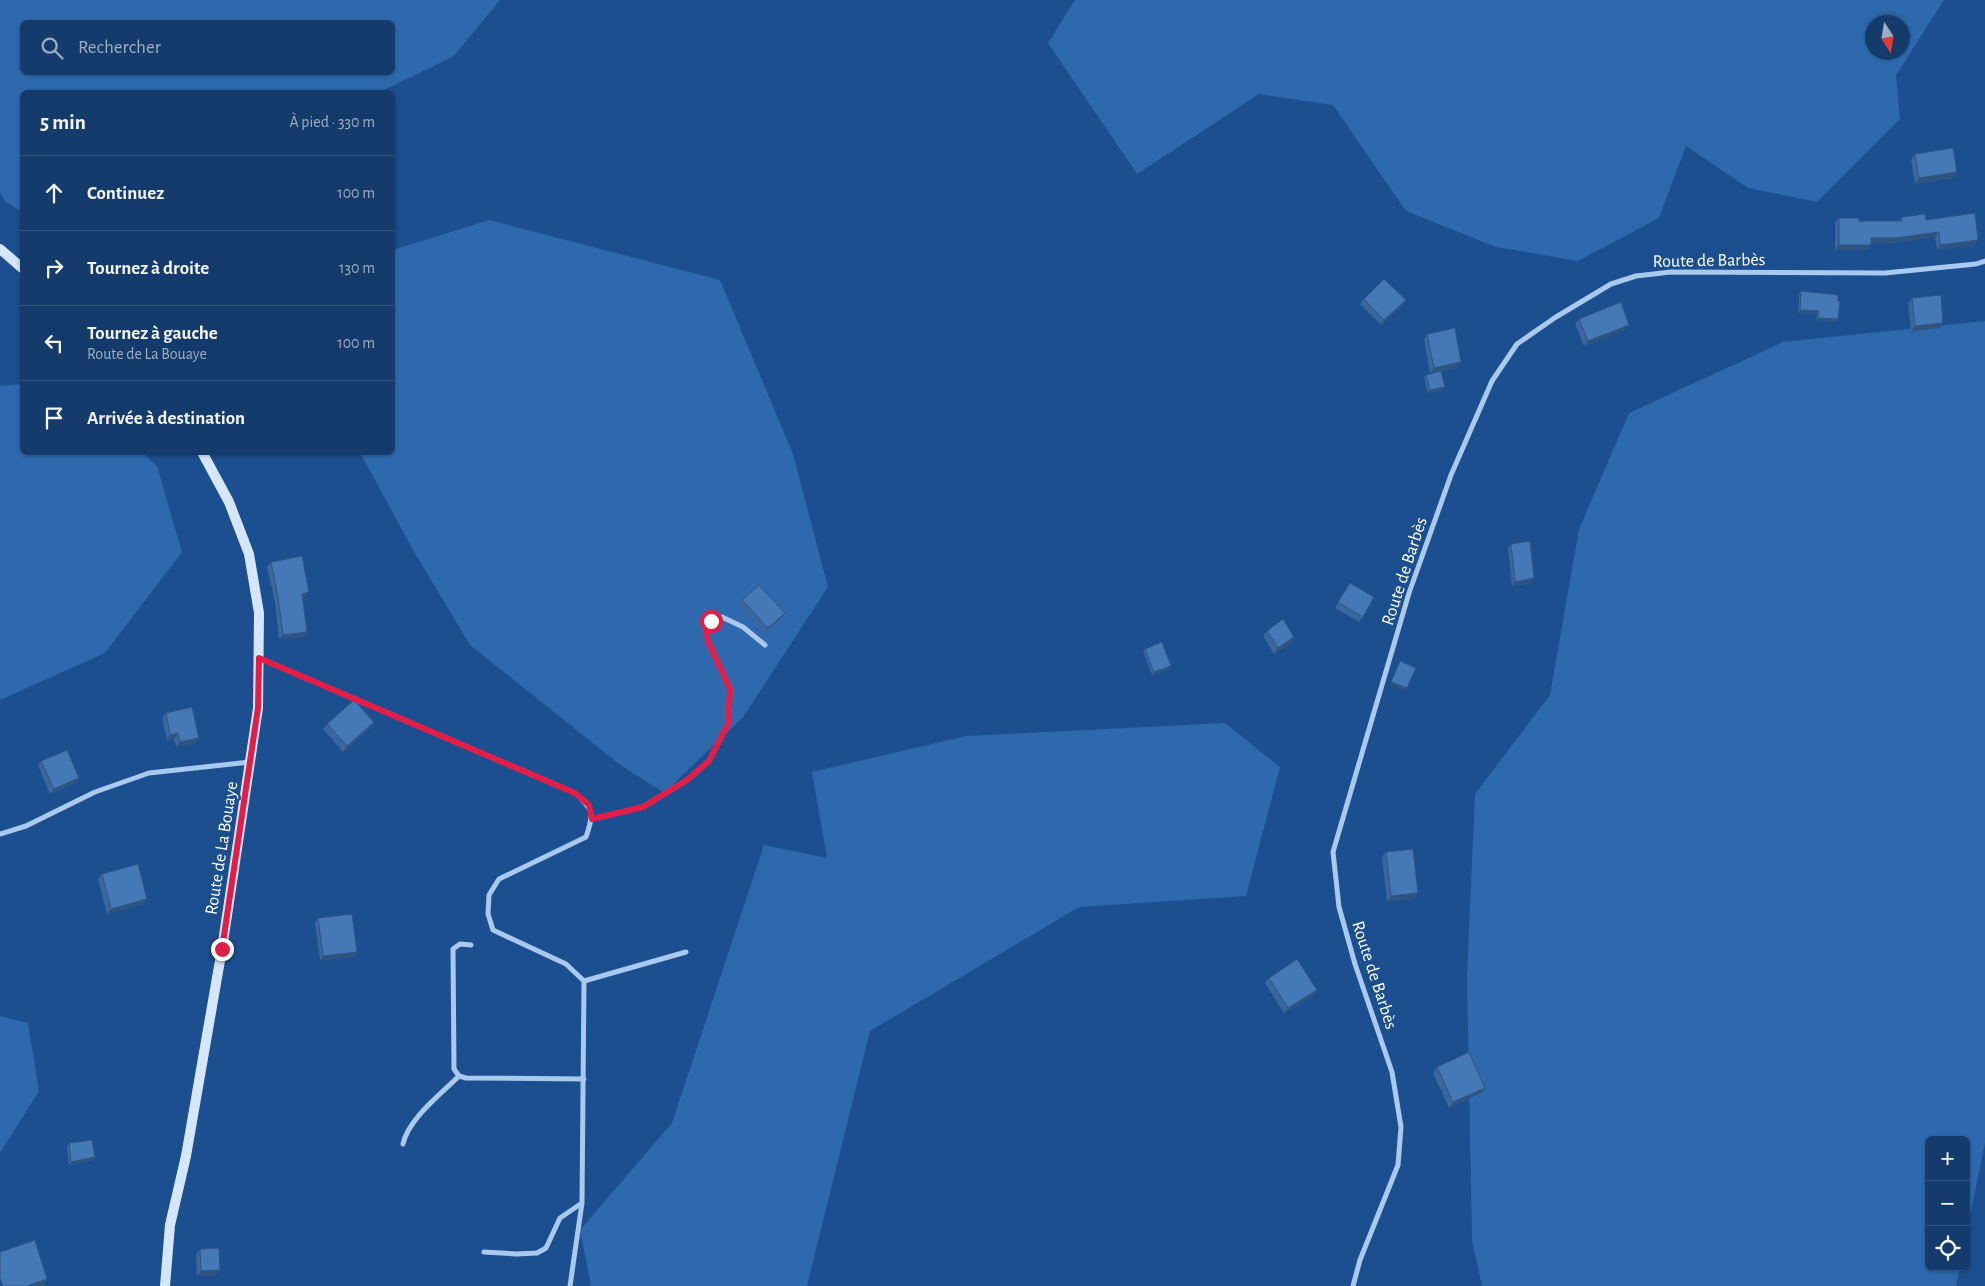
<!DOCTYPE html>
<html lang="fr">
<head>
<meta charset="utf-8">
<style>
  :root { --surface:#143b6b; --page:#1d4271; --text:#f1f3f6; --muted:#9dadc1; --line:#33557e }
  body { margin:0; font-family:"Alegreya Sans",sans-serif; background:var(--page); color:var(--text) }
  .controls { position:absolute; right:15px; bottom:15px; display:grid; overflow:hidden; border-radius:8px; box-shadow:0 1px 4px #0004 }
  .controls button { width:45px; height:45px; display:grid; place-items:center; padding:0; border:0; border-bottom:1px solid var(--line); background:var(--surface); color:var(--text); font:25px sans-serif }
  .compass { position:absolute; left:1865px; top:15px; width:45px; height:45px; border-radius:50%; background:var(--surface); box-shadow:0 1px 4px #0004; rotate:168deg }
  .stop { position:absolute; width:15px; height:15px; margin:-11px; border:4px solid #e11d48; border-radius:50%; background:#fff }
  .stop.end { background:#e11d48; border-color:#fff; box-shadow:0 1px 5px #0008 }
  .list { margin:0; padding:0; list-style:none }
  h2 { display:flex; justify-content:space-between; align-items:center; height:65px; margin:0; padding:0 20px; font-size:21px }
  h2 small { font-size:16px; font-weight:400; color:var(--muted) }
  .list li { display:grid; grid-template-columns:32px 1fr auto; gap:15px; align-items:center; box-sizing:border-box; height:75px; padding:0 20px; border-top:1px solid var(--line) }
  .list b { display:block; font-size:19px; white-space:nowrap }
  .list p { margin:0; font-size:16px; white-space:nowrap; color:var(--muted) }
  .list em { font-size:16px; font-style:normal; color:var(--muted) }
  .icon { flex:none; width:28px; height:28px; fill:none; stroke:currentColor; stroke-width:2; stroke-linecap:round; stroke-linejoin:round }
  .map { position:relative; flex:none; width:1985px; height:1286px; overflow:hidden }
  .search { position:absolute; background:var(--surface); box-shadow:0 1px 4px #0004; left:20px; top:20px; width:375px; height:55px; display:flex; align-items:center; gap:12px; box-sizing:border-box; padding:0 18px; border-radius:8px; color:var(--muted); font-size:19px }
  .panel { position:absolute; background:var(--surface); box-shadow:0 1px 4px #0004; left:20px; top:90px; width:375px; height:365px; border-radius:8px }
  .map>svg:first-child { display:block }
  .green { fill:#2e69ad; fill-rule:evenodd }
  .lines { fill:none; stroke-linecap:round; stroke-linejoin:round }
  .street { stroke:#a9c9ee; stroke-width:5 }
  .secondary { stroke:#d6e6fa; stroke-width:10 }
  .wall { fill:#3a679d }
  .shaded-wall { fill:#305480 }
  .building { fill:#4478b7; stroke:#305480 }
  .route { stroke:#e11d48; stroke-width:6 }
  .labels { text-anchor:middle; stroke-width:5; stroke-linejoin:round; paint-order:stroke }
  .street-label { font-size:18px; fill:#fff; stroke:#1b4f8f }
</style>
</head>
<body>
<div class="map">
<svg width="1985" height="1286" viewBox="0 0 1985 1286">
  <rect width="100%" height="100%" fill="#1b4f8f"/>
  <path class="green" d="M0,0H500L454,56L380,92H22V212L5,201L0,193ZM22,22H392V72H22Z
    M1075,0H1944L1896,75L1900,119L1817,202L1748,188L1686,146L1659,218L1578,261L1496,247L1406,211L1333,105L1259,94L1137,174L1048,43ZM1872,22H1902V52H1872Z
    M489,220L720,280L793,454L828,587L743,717L664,793L619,764L470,645L416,555L360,453L392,452L393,250Z
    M1985,321V1143L1966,1235V1140H1929V1267H1960L1956,1286H1482L1472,1240L1467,975L1475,794L1550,695L1579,529L1629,413L1783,342Z
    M22,384V452L143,453L157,466L182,552L105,653L0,700V386Z
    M1225,723L1280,767L1246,896L1079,907L870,1031L807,1286H591L580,1230L672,1123L764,845L827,858L812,772L966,736Z
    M0,1016L28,1023L39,1091L0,1153Z"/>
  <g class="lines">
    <path class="street" d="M259,658L575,793C594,810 594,813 586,837L499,879L489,895L488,914L493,930L566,964L584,981L582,1203L570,1286
      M592,819L643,807L687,780L709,761L728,724L730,689L708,641L706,628L711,621L722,617L743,627L765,645
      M0,834L26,826L95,792L149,773L250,762
      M471,945L460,944L453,949L454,1069L459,1076L466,1078L584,1079
      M584,981L686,952
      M403,1144C408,1119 441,1094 459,1076
      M484,1252L517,1254L537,1253L546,1248L560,1218L582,1203
      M1353,1286L1360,1260L1398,1165L1401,1127L1392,1072L1355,964L1339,907L1333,852L1409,593L1451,475L1492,381L1517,344L1556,317L1611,284L1636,276L1671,272L1885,273L1976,264L1985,261"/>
    <path class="secondary" d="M0,249L22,268
      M165,1286L170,1225L186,1156L222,949L258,708L259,613L249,554L229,502L202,452"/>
  </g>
  <path class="wall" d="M1915,154L1957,172L1953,178L1915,184L1911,160Z
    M1902,217L1926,220L1974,245L1937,250L1935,237L1892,243H1871V245L1867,250H1835V223L1839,218L1859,221H1899Z
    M1801,291L1836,322L1816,320L1817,314L1798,313L1799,294Z
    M1912,298L1943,323L1940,328L1911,331L1908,303Z
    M1364,299L1406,300L1402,306L1381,325L1360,304Z
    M1579,319L1625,330L1584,346L1575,324Z
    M1427,334L1461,362L1457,368L1430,373L1424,339Z
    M1426,375L1445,387L1443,390L1428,393L1424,377Z
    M1511,544L1531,583L1512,586L1508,548Z
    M271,562L306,597L303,598L307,632L303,637L279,639L275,602L267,567Z
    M1347,588L1363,617L1359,622L1335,608Z
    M742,600L781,618L764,633L739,605Z
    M1267,631L1291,643L1274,654L1263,636Z
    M1145,649L1171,666L1169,669L1152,675L1143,651Z
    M166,713L195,743L176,747L174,739L167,740L162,718Z
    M374,722L370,728L343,752L323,729L327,724Z
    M41,761L79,778L76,782L50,794L38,765Z
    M1386,852L1414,899L1387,901L1382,857Z
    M102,874L143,904L107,914L98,879Z
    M318,918L357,952L354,957L320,960L315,923Z
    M1269,978L1314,995L1284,1013L1265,983Z
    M1437,1067L1485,1088L1481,1093L1449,1108L1433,1073Z
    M69,1143L95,1157L93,1160L69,1165L67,1146Z
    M200,1249L216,1276H197L196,1255Z"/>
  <path class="shaded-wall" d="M1957,172L1953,178L1915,184L1919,178Z
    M1939,232L1935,237L1892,243H1867L1871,238Z
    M1978,240L1974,245L1937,250L1940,245Z
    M1839,245H1871L1867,250H1835Z
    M1406,300L1402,306L1381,325L1384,320Z
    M1800,310L1819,311L1817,314L1798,313Z
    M1818,318L1838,319L1836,322L1816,320Z
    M1943,323L1940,328L1911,331L1915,326Z
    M1629,325L1625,330L1584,346L1588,341Z
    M1461,362L1457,368L1430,373L1434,368Z
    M1445,387L1443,390L1428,393L1430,390Z
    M1534,578L1531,583L1512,586L1515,582Z
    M309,592L306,597L299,599L302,594Z
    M785,613L781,618L764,633L768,628Z
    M307,632L303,637L279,639L283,635Z
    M1294,637L1291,643L1274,654L1278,648Z
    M1171,666L1169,669L1152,675L1154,672Z
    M1391,682L1407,688L1405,691L1389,685Z
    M374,722L370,728L343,752L347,746Z
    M178,733L174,739L167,740L170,735Z
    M199,738L195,743L176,747L180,742Z
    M79,778L76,782L50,794L54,789Z
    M1418,893L1414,899L1387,901L1391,896Z
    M147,899L143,904L107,914L111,909Z
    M357,952L354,957L320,960L323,956Z
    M1317,990L1314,995L1284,1013L1288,1008Z
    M1485,1088L1481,1093L1449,1108L1453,1102Z
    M95,1157L93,1160L69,1165L71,1162Z
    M220,1270L216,1276H197L201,1271Z
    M47,1279L43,1286H27Z"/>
  <path class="building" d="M1953,148L1957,172L1919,178L1915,154Z
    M1975,213L1978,240L1940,245L1939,232L1896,238H1871V245H1839V218H1859V221H1902V217L1925,214L1926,220Z
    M1384,279L1406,300L1384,320L1364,299Z
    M1801,291L1838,295V301H1840L1838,319L1818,318L1819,311L1800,310Z
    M1941,295L1943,323L1915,326L1912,298Z
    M1621,302L1629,325L1588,341L1579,319Z
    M1455,328L1461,362L1434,368L1427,334Z
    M1441,371L1445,387L1430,390L1426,375Z
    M1530,541L1534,578L1515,582L1511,544Z
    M302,556L309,592L302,594L307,632L283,635L278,597L271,562Z
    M1350,583L1374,597L1363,617L1338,602Z
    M759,585L785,613L768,628L742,600Z
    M1283,619L1294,637L1278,648L1267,631Z
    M1162,642L1171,666L1154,672L1145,649Z
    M1400,661L1416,668L1407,688L1391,682Z
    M354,700L374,722L347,746L327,724Z
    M192,707L199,738L180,742L178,733L170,735L166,713Z
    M67,750L79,778L54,789L41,761Z
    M1413,849L1418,893L1391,896L1386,852Z
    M138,864L147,899L111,909L102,874Z
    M352,914L357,952L323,956L318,918Z
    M1297,959L1317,990L1288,1008L1269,978Z
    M1469,1052L1485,1088L1453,1102L1437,1067Z
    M92,1140L95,1157L71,1162L69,1143Z
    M35,1240L47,1279L27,1286H3L0,1278V1252Z
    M219,1248L220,1270L201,1271L200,1249Z"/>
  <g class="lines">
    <path class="route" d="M222,949L258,708L259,658L575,793L589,805L592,819L643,807L687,780L709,761L728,724L730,689L708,641L706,628L711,621"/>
  </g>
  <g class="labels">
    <g class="street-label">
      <text transform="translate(1709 260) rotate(-1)" y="6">Route de Barbès</text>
      <text transform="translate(1404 571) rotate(-72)" y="6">Route de Barbès</text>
      <text transform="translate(221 848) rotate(-81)" y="6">Route de La Bouaye</text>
      <text transform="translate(1375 975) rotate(72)" y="6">Route de Barbès</text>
    </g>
  </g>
</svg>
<div class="controls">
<button>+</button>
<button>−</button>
<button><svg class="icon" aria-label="locate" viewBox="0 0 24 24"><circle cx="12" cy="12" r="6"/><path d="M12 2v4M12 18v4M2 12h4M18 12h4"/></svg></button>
</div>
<svg class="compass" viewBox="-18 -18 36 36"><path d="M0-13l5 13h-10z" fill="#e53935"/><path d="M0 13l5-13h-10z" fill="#9dadc1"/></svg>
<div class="stop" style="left:711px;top:621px"></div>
<div class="stop end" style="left:222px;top:949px"></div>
<div class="search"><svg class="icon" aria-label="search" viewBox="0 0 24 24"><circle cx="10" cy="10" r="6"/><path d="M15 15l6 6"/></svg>Rechercher</div>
<section class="panel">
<h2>5 min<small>À pied · 330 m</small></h2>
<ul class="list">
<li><svg class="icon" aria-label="ahead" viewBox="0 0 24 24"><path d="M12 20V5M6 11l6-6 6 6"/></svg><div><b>Continuez</b></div><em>100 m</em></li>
<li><svg class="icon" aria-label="right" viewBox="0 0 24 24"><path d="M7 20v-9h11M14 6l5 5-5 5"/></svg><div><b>Tournez à droite</b></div><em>130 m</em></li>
<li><svg class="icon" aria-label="left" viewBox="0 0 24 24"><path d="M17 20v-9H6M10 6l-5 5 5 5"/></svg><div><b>Tournez à gauche</b><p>Route de La Bouaye</p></div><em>100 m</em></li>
<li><svg class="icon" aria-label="arrive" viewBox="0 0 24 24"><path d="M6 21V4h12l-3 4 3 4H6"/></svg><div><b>Arrivée à destination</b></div></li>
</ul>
</section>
</div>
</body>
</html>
